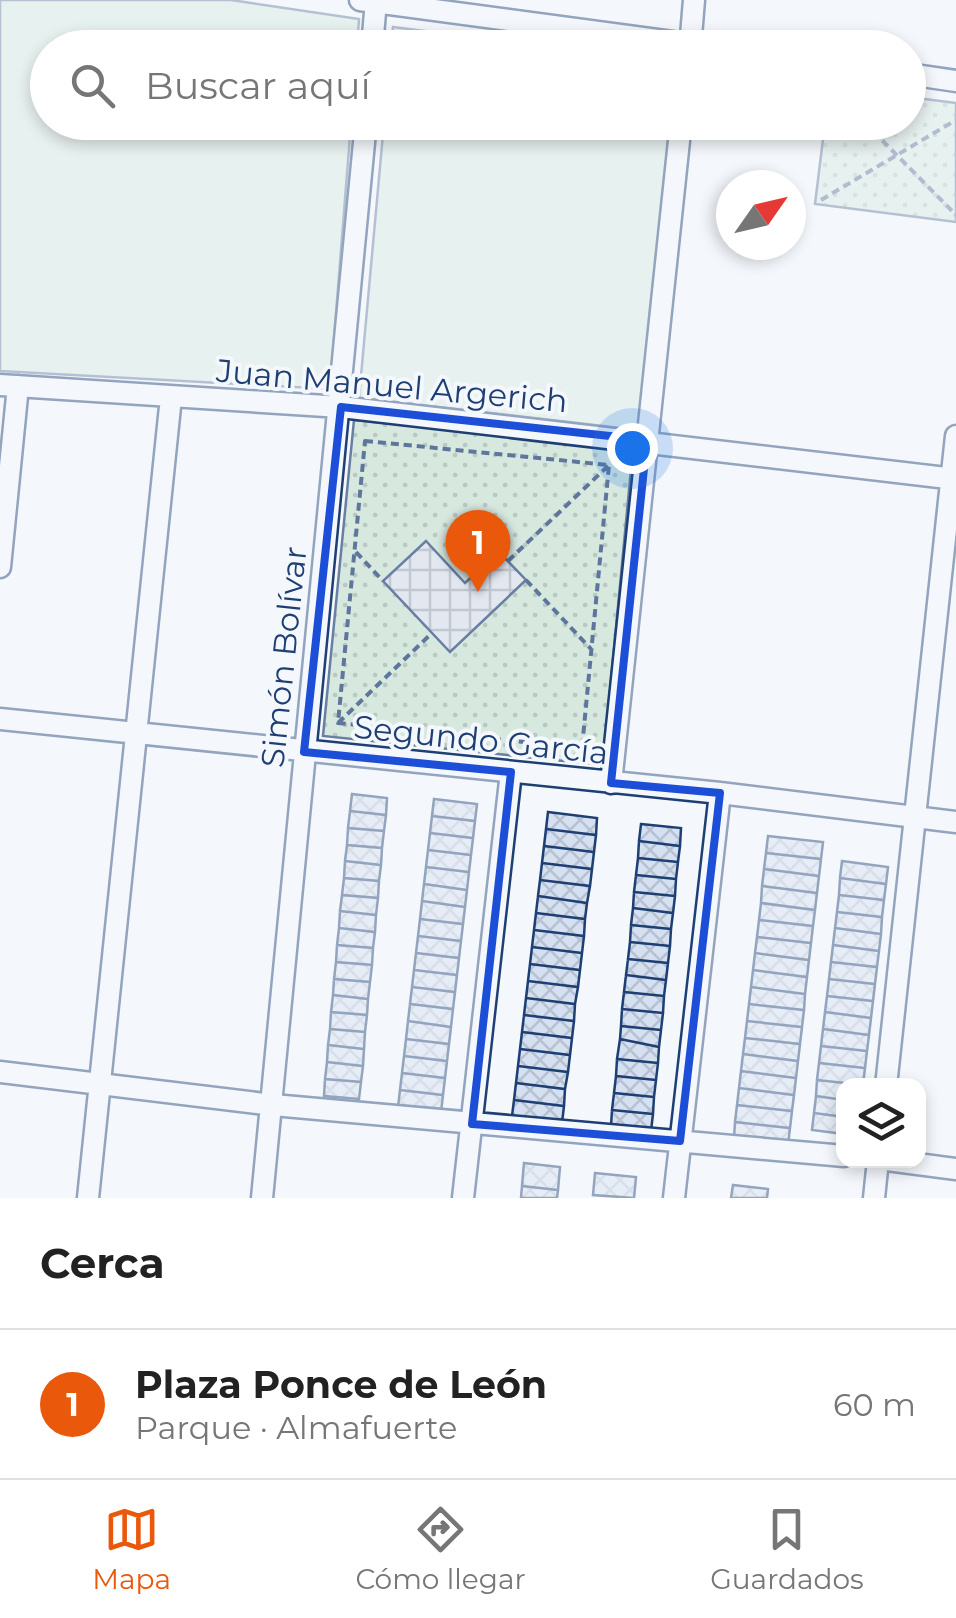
<!DOCTYPE html>
<html lang="es">
<head>
<meta charset="utf-8">
<style>
  :root { --surface:#fff; --page:#f6f6f6; --text:#222; --muted:#767676; --line:#e0e0e0; --accent:#ea580c }
  body { margin:0; font-family:Montserrat,sans-serif; background:var(--page); color:var(--text) }
  .controls { position:absolute; right:30px; bottom:30px; display:grid; overflow:hidden; border-radius:20px; box-shadow:0 5px 15px #0003 }
  .controls button { width:90px; height:90px; display:grid; place-items:center; padding:0; border:0; border-bottom:2px solid var(--line); background:var(--surface); color:var(--text); font:50px sans-serif }
  .compass { position:absolute; left:716px; top:170px; width:90px; height:90px; border-radius:50%; background:var(--surface); box-shadow:0 5px 15px #0003; rotate:56deg }
  .you { position:absolute; left:632px; top:448px; width:35px; height:35px; margin:-25px; border:8px solid #fff; border-radius:50%; background:#1a73e8; box-shadow:0 0 0 15px #1a73e833 }
  .badge { display:grid; place-items:center; width:65px; height:65px; border-radius:50%; background:var(--accent); color:#fff; font-size:32px; font-weight:700 }
  .pin { position:absolute; translate:-50% -82px; filter:drop-shadow(0 2px 5px #0008) }
  .pin::after { content:''; position:absolute; top:52px; width:35px; height:30px; background:inherit; clip-path:polygon(0 0,100% 0,50% 100%) }
  .list { margin:0; padding:0; list-style:none }
  h2 { display:flex; justify-content:space-between; align-items:center; height:130px; margin:0; padding:0 40px; font-size:42px }
  h2 small { font-size:32px; font-weight:400; color:var(--muted) }
  .list li { display:grid; grid-template-columns:65px 1fr auto; gap:30px; align-items:center; box-sizing:border-box; height:150px; padding:0 40px; border-top:2px solid var(--line) }
  .list b { display:block; font-size:38px; white-space:nowrap }
  .list p { margin:0; font-size:32px; white-space:nowrap; color:var(--muted) }
  .list em { font-size:32px; font-style:normal; color:var(--muted) }
  .icon { flex:none; width:55px; height:55px; fill:none; stroke:currentColor; stroke-width:2; stroke-linecap:round; stroke-linejoin:round }
  .map { position:relative; flex:none; width:956px; height:1198px; overflow:hidden }
  .search { position:absolute; background:var(--surface); box-shadow:0 5px 15px #0003; left:30px; right:30px; top:30px; height:110px; display:flex; align-items:center; gap:25px; box-sizing:border-box; padding:0 35px; border-radius:55px; color:var(--muted); font-size:38px }
  .sheet { height:280px; background:var(--surface) }
  nav { display:flex; justify-content:space-around; align-items:center; box-sizing:border-box; height:140px; border-top:2px solid var(--line); background:var(--surface); font-size:28px; color:var(--muted) }
  nav a { display:grid; justify-items:center; gap:5px }
  nav .on { color:var(--accent) }
  .map>svg:first-child { display:block }
  .grass { fill:#d7e8df; stroke:#687fa3; stroke-width:2.5 }
  .park { fill:url(#park-dots); stroke:#687fa3; stroke-width:2.5 }
  .plaza { fill:url(#plaza-grid); stroke:#687fa3; stroke-width:2.5 }
  .building { fill:url(#building-cross-hatch); stroke:#1d3f73; stroke-width:2.5 }
  .lines { fill:none; stroke-linecap:round; stroke-linejoin:round }
  .minor-casing { stroke:#1d3f73; stroke-width:25 }
  .path { stroke:#5e769c; stroke-width:4; stroke-dasharray:8 5; stroke-linecap:butt }
  .minor { stroke:#f4f7fb; stroke-width:20 }
  .marked { fill:none; stroke:#1d4ed8; stroke-width:8; stroke-linejoin:round }
  .labels { text-anchor:middle; stroke-width:8; stroke-linejoin:round; paint-order:stroke }
  .street-label { font-size:32px; fill:#1d3f73; stroke:#f4f7fb }
</style>
</head>
<body>
<div class="map">
<svg width="956" height="1198" viewBox="0 0 956 1198">
  <defs>
    <pattern id="park-dots" width="8" height="8" patternUnits="userSpaceOnUse" patternTransform="scale(2.5)"><rect width="8" height="8" fill="#d7e8df"/><path d="M2 2h.1M6 6h.1" fill="none" stroke="#b8c8c3" stroke-width="1.8" stroke-linecap="round"/></pattern>
    <pattern id="plaza-grid" width="8" height="8" patternUnits="userSpaceOnUse" patternTransform="scale(2.5)"><rect width="8" height="8" fill="#e3e8f0"/><path d="M0 4h8M4 0v8" fill="none" stroke="#c2c8d1"/></pattern>
    <pattern id="building-cross-hatch" width="8" height="8" patternUnits="userSpaceOnUse" patternTransform="scale(2.5)"><rect width="8" height="8" fill="#d5e0f0"/><path d="M0 0l8 8M0 8l8-8" fill="none" stroke="#b6c1d1"/></pattern>
  </defs>
  <rect width="100%" height="100%" fill="#f4f7fb"/>
  <path class="grass" d="M0,0H231L359,19L357,47L48,48V122L351,123L330,389L0,371Z
    M393,27L552,47H391Z
    M384,123H670L638,430L359,398Z"/>
  <path class="park" d="M909,97L956,103V222L815,204L825,123L908,122Z
    M354,420L633,448L603,765L323,736Z"/>
  <path class="plaza" d="M426,541L465,583L499,552L526,580L450,652L383,581Z"/>
  <path class="building" d="M352,794L387,798L386,815L350,811Z
    M434,799L477,804L475,821L432,816Z
    M350,811L386,815L384,831L348,828Z
    M548,812L597,818L596,835L546,829Z
    M432,816L475,821L473,838L430,833Z
    M641,824L681,828L680,846L639,841Z
    M348,828L384,831L382,848L347,845Z
    M546,829L596,835L594,852L544,846Z
    M430,833L473,838L471,855L428,850Z
    M768,836L823,842L821,859L766,853Z
    M639,841L680,846L678,862L638,858Z
    M347,845L382,848L381,865L345,861Z
    M544,846L594,852L592,869L542,863Z
    M428,850L471,855L469,872L426,867Z
    M766,853L821,859L819,876L764,869Z
    M638,858L678,862L676,879L636,875Z
    M345,861L381,865L379,881L344,878Z
    M842,861L888,867L886,884L840,878Z
    M542,863L592,869L590,886L540,880Z
    M426,867L469,872L467,890L424,884Z
    M764,869L819,876L817,893L762,886Z
    M636,875L676,879L675,896L634,892Z
    M344,878L379,881L378,898L342,895Z
    M840,878L886,884L884,900L839,895Z
    M540,880L590,886L587,903L538,896Z
    M424,884L467,890L465,907L422,901Z
    M762,886L817,893L815,910L761,903Z
    M634,892L675,896L673,913L633,908Z
    M342,895L378,898L376,915L340,911Z
    M839,895L884,900L882,917L837,912Z
    M538,896L587,903L585,919L536,913Z
    M422,901L465,907L463,924L420,919Z
    M761,903L815,910L813,926L759,920Z
    M633,908L673,913L671,929L631,925Z
    M340,911L376,915L375,932L339,928Z
    M837,912L882,917L881,934L835,928Z
    M536,913L585,919L584,936L534,930Z
    M420,919L463,924L461,941L418,936Z
    M759,920L813,926L811,943L757,937Z
    M631,925L671,929L670,946L630,942Z
    M339,928L375,932L373,948L337,945Z
    M835,928L881,934L879,951L833,945Z
    M534,930L584,936L582,953L532,947Z
    M418,936L461,941L459,958L416,953Z
    M757,937L811,943L809,960L755,953Z
    M630,942L670,946L668,963L628,959Z
    M337,945L373,948L372,965L336,962Z
    M833,945L879,951L877,967L831,962Z
    M532,947L582,953L580,970L530,964Z
    M416,953L459,958L457,975L414,970Z
    M755,953L809,960L807,977L753,970Z
    M628,959L668,963L666,980L626,975Z
    M336,962L372,965L370,982L334,979Z
    M831,962L877,967L875,984L829,979Z
    M530,964L580,970L578,987L528,981Z
    M414,970L457,975L455,992L412,987Z
    M753,970L807,977L805,994L751,987Z
    M626,975L666,980L664,996L624,992Z
    M334,979L370,982L368,999L333,995Z
    M829,979L875,984L873,1001L827,996Z
    M528,981L578,987L575,1004L526,998Z
    M412,987L455,992L453,1009L410,1004Z
    M751,987L805,994L804,1010L749,1004Z
    M624,992L664,996L663,1013L622,1009Z
    M333,995L368,999L367,1015L331,1012Z
    M827,996L873,1001L871,1018L825,1012Z
    M526,998L575,1004L574,1021L524,1015Z
    M410,1004L453,1009L451,1027L408,1021Z
    M749,1004L804,1010L802,1027L747,1021Z
    M622,1009L663,1013L661,1030L621,1026Z
    M331,1012L367,1015L365,1032L330,1029Z
    M825,1012L871,1018L869,1035L823,1029Z
    M524,1015L574,1021L572,1038L522,1032Z
    M408,1021L451,1027L449,1044L406,1039Z
    M747,1021L802,1027L800,1044L745,1038Z
    M621,1026L661,1030L659,1047L620,1039Z
    M330,1029L365,1032L364,1049L328,1045Z
    M823,1029L869,1035L867,1051L821,1046Z
    M522,1032L572,1038L570,1055L520,1049Z
    M745,1038L800,1044L798,1061L743,1054Z
    M406,1039L449,1044L447,1061L404,1056Z
    M620,1039L659,1047L658,1063L617,1059Z
    M328,1045L364,1049L363,1066L327,1062Z
    M821,1046L867,1051L865,1068L819,1063Z
    M520,1049L570,1055L568,1072L518,1066Z
    M743,1054L798,1061L796,1078L741,1071Z
    M404,1056L447,1061L445,1078L402,1073Z
    M617,1059L658,1063L656,1080L616,1076Z
    M327,1062L363,1066L361,1082L325,1079Z
    M819,1063L865,1068L863,1085L817,1080Z
    M518,1066L568,1072L565,1089L516,1083Z
    M741,1071L796,1078L794,1095L739,1088Z
    M402,1073L445,1078L443,1095L400,1090Z
    M616,1076L656,1080L654,1097L614,1093Z
    M325,1079L361,1082L359,1099L324,1096Z
    M817,1080L863,1085V1086H844V1100L816,1096Z
    M516,1083L565,1089L564,1106L514,1100Z
    M739,1088L794,1095L792,1111L737,1105Z
    M400,1090L443,1095L441,1112L398,1107Z
    M614,1093L654,1097L653,1114L612,1110Z
    M816,1096L844,1100V1117L814,1113Z
    M514,1100L564,1106L562,1123L512,1116Z
    M737,1105L792,1111L790,1128L735,1122Z
    M612,1110L653,1114L651,1131L611,1126Z
    M814,1113L844,1117V1134L812,1130Z
    M735,1122L790,1128L788,1145L734,1138Z
    M524,1163L560,1167L558,1190L522,1186Z
    M595,1173L636,1177L634,1198L593,1195Z
    M733,1185L768,1189L767,1198H731Z
    M522,1186L558,1190L557,1198H521Z"/>
  <g class="lines">
    <defs>
      <path id="minor" d="M360,0L717,48
        M372,48L376,0
        M690,48L694,0
        M908,74L956,81
        M0,385L341,407L956,479
        M0,567L18,386
        M0,719L720,793L956,822
        M611,783L681,122
        M0,1072L273,1105L844,1156
        M886,1086L956,436
        M887,1160L956,1169
        M88,1198L171,397
        M262,1198L366,122
        M463,1198L511,772
        M674,1198L720,793
        M874,1198L878,1160"/>
    </defs>
    <use href="#minor" class="minor-casing"/>
    <path class="path" d="M864,122L956,215
      M821,200L956,120
      M365,441L609,465L582,748L338,723Z
      M356,552L383,581
      M508,561L609,465
      M526,580L591,649
      M338,723L432,633"/>
    <use href="#minor" class="minor"/>
  </g>
  <path d="M0 0H956V1198H0ZM341,407L647,440L611,783L720,793L680,1141L472,1124L511,772L304,752Z" fill="#f4f7fb" fill-opacity=".55" fill-rule="evenodd"/>
  <path class="marked" d="M341,407L647,440L611,783L720,793L680,1141L472,1124L511,772L304,752Z"/>
  <g class="labels">
    <g class="street-label">
      <text transform="translate(392 386) rotate(5)" y="11">Juan Manuel Argerich</text>
      <text transform="translate(284 657) rotate(-84)" y="11">Simón Bolívar</text>
      <text transform="translate(481 740) rotate(6)" y="11">Segundo García</text>
    </g>
  </g>
</svg>
<div class="controls">
<button><svg class="icon" aria-label="layers" viewBox="0 0 24 24"><path d="M12 4l9 5-9 5-9-5zM3 14l9 5 9-5"/></svg></button>
</div>
<svg class="compass" viewBox="-18 -18 36 36"><path d="M0-13l5 13h-10z" fill="#e53935"/><path d="M0 13l5-13h-10z" fill="#767676"/></svg>
<div class="you"></div>
<div class="pin badge" style="left:478px;top:592px">1</div>
<div class="search"><svg class="icon" aria-label="search" viewBox="0 0 24 24"><circle cx="10" cy="10" r="6"/><path d="M15 15l6 6"/></svg>Buscar aquí</div>
</div>
<section class="sheet">
<h2>Cerca<small></small></h2>
<ul class="list">
<li><span class="badge">1</span><div><b>Plaza Ponce de León</b><p>Parque · Almafuerte</p></div><em>60 m</em></li>
</ul>
</section>
<nav>
<a class="on"><svg class="icon" aria-label="map" viewBox="0 0 24 24"><path d="M3 6l6-2 6 2 6-2v14l-6 2-6-2-6 2zM9 4v14M15 6v14"/></svg>Mapa</a>
<a><svg class="icon" aria-label="directions" viewBox="0 0 24 24"><path d="M12 3l9 9-9 9-9-9zM9 14v-3h6M13 9l2 2-2 2"/></svg>Cómo llegar</a>
<a><svg class="icon" aria-label="saved" viewBox="0 0 24 24"><path d="M7 4h10v16l-5-4-5 4z"/></svg>Guardados</a>
</nav>
</body>
</html>
